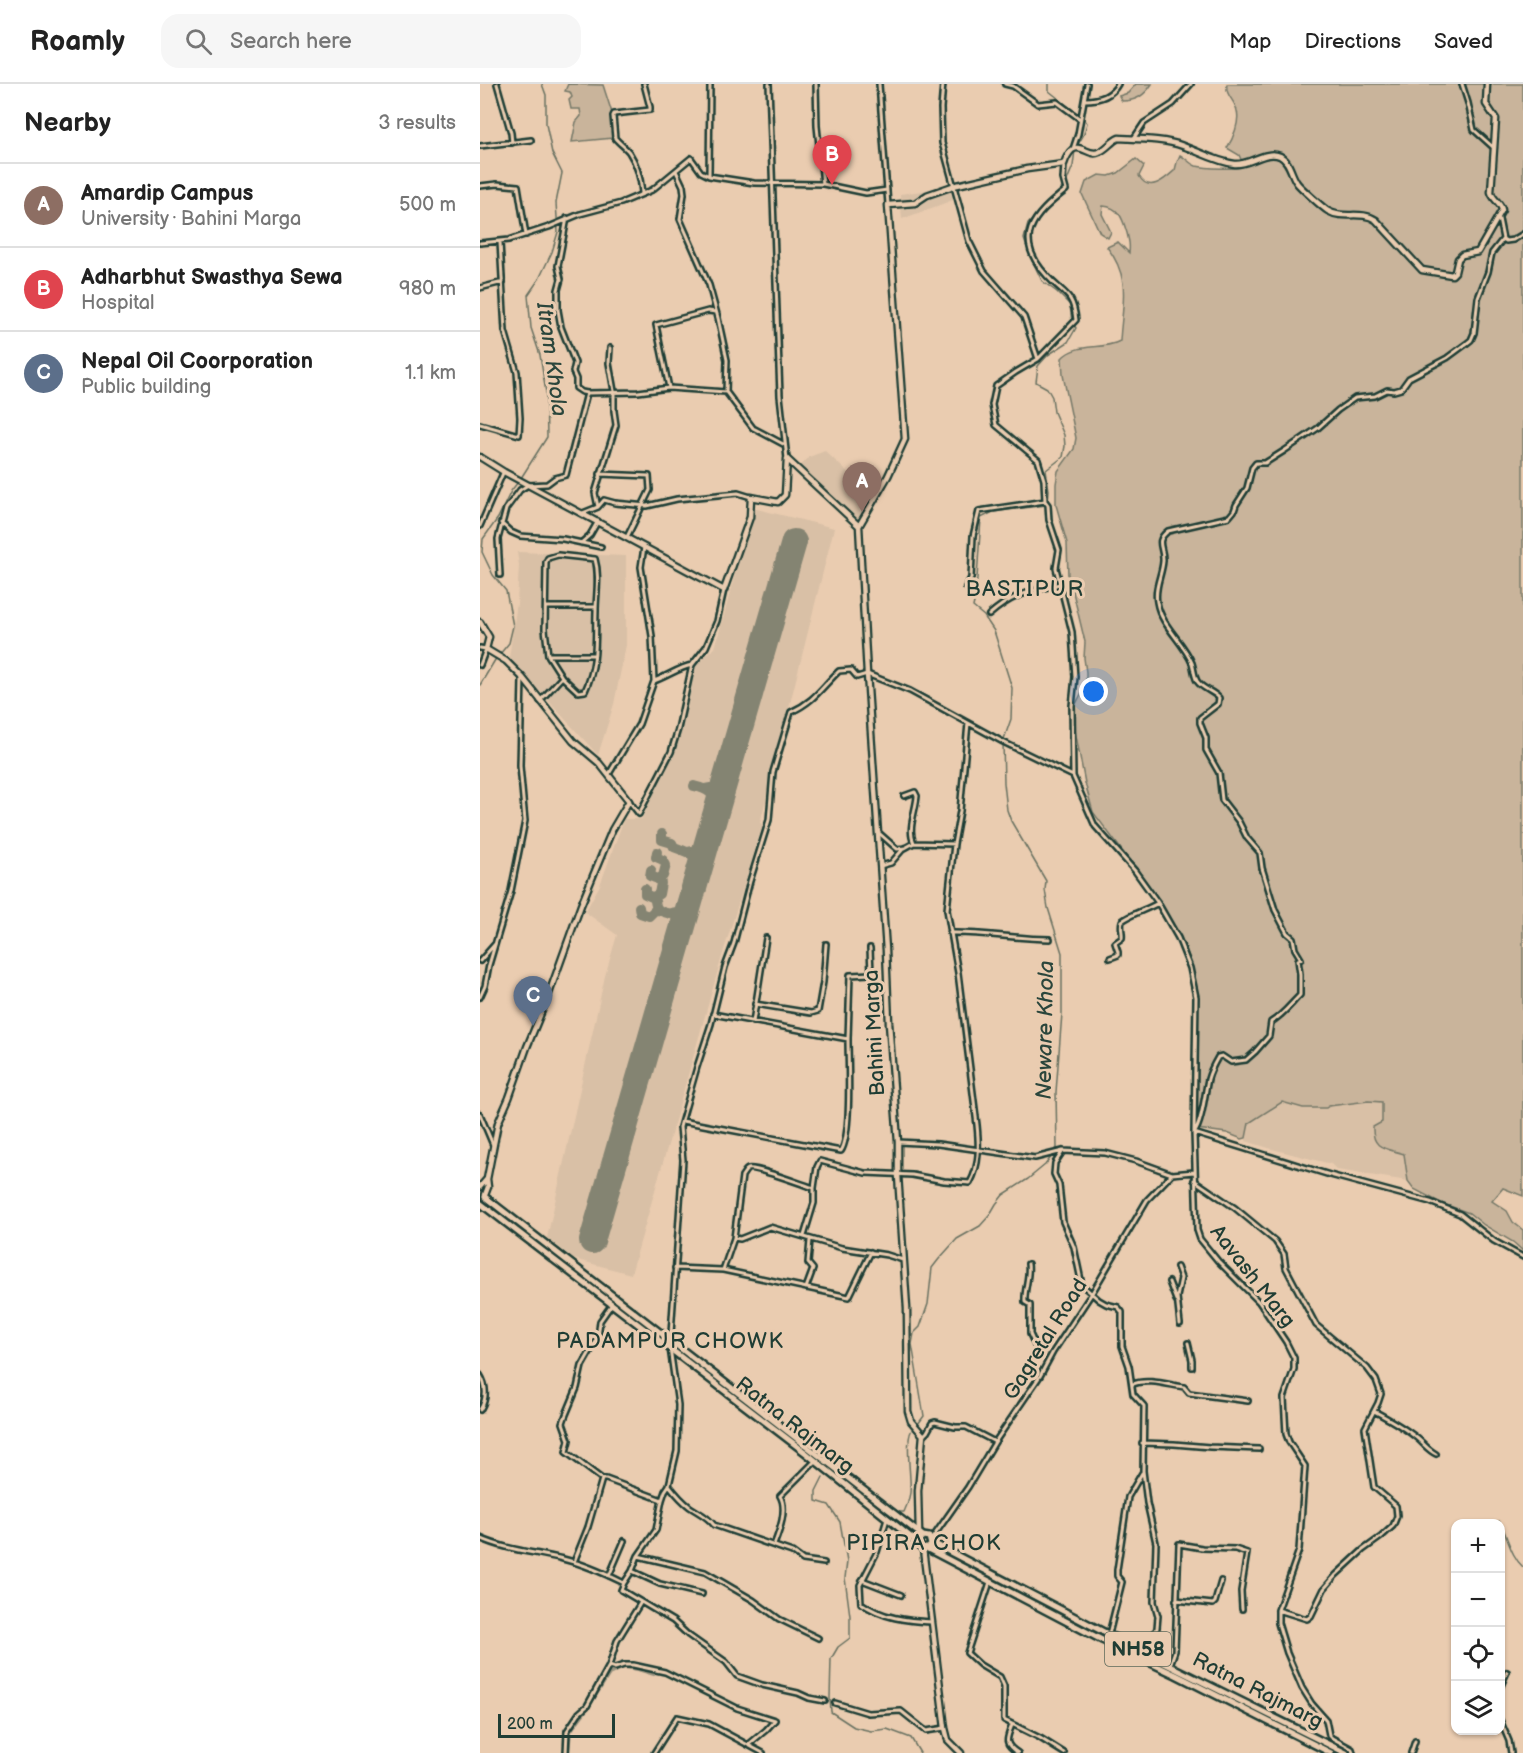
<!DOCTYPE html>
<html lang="en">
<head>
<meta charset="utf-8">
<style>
  :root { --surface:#fff; --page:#f6f6f6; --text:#222; --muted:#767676; --line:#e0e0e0; --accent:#0b8043 }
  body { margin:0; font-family:"Balsamiq Sans",sans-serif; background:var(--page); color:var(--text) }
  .controls { position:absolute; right:18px; bottom:18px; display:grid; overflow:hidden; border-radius:12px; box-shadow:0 2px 4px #0004 }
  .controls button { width:54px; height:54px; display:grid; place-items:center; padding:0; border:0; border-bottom:2px solid var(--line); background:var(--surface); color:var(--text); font:30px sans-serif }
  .scale { position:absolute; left:18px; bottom:15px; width:117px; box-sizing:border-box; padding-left:6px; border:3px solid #1f3d34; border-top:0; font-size:16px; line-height:21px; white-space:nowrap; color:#1f3d34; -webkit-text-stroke:4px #eaccb0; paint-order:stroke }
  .you { position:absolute; left:614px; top:608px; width:21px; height:21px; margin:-15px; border:4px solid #fff; border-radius:50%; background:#1a73e8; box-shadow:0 0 0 9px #1a73e833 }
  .badge { display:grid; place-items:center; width:39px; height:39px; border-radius:50%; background:var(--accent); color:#fff; font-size:20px; font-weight:700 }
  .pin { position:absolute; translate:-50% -50px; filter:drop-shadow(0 2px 3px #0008) }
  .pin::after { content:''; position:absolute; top:32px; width:21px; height:18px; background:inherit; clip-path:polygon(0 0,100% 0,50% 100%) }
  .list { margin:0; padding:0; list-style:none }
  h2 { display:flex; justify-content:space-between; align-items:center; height:78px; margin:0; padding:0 24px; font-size:26px }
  h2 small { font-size:20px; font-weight:400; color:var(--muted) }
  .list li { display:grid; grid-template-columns:39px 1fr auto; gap:18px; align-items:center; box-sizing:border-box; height:84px; padding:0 24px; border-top:2px solid var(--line) }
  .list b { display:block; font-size:22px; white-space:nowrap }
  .list p { margin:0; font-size:20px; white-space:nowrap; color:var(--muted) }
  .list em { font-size:20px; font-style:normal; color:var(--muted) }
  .icon { flex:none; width:33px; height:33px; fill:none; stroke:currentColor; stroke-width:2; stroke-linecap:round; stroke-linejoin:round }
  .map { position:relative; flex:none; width:1043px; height:1669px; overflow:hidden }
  header { display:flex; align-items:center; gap:36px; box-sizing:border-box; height:84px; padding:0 30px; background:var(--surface); border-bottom:2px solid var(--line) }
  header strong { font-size:28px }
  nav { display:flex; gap:33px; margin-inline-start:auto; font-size:21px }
  .search { width:420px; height:54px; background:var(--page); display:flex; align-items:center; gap:15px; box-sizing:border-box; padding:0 21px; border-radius:18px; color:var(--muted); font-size:22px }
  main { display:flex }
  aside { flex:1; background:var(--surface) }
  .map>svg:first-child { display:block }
  .built { fill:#d9c0a6 }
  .green { fill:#c9b49b; stroke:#747868; stroke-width:1.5 }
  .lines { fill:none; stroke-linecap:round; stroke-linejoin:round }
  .stream { stroke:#687161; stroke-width:1.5 }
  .canal { stroke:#99937f; stroke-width:4 }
  .taxiway { stroke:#848472; stroke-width:10 }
  .runway { stroke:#848472; stroke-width:26 }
  .street-casing { stroke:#1f3d34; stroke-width:8 }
  .secondary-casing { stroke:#1f3d34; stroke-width:9 }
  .primary-casing { stroke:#1f3d34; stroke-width:10 }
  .street { stroke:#eaccb0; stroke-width:3 }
  .secondary { stroke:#eaccb0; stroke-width:4.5 }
  .primary { stroke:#eaccb0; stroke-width:5 }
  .labels { text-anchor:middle; stroke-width:6; stroke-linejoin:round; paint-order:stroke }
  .shield { fill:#eaccb0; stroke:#5c6859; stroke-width:1.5 }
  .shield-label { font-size:20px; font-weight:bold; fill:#1f3d34 }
  .street-label { font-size:21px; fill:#1f3d34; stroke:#eaccb0 }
  .water-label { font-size:22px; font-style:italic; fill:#2b463c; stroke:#eaccb0 }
  .neighbourhood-label { font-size:22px; letter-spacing:1.5px; fill:#1f3d34; stroke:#eaccb0 }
</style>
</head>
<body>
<header>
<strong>Roamly</strong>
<div class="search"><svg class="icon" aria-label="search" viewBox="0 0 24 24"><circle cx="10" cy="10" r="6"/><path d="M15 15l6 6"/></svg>Search here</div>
<nav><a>Map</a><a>Directions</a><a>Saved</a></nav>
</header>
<main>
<aside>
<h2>Nearby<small>3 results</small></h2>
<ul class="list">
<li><span class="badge" style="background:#8d6e63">A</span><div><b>Amardip Campus</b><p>University · Bahini Marga</p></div><em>500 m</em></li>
<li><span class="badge" style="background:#e0444e">B</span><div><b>Adharbhut Swasthya Sewa</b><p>Hospital</p></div><em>980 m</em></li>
<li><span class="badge" style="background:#5c6f8a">C</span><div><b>Nepal Oil Coorporation</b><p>Public building</p></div><em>1.1 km</em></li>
</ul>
</aside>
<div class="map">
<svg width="1043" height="1669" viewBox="0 0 1043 1669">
  <rect width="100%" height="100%" fill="#eaccb0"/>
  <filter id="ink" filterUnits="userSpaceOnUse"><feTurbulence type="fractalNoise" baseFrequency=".0167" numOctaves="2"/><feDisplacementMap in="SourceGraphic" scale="12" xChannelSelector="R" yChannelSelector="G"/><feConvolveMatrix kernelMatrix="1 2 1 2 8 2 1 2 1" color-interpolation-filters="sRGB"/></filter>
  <g filter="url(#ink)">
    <path class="built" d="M465,101L469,105L473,116L422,135L420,110L442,107Z
      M345,367L377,397L396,406L390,422L377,439L319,384L329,373Z
      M273,424L354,444L280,739L283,740L243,869L151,1190L94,1175L67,1154L125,892L137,851L105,828L120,801L144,735H162L196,661L213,581L235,564Z
      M37,468L146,472V561L134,620L118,671L29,574L37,519L39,481Z
      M888,1017L902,1018L903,1038L899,1063L924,1070L928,1097L857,1086L851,1080L792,1065L766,1057L768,1042L769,1039L802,1018L815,1022L846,1024L849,1022Z"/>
    <path class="green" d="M88,0L123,1L132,29L131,32L133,54L92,58L96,38L101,32L100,25H91L89,16L92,13L90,8L85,7Z
      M656,0H672C664,12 656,17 642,17L639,12L648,9Z
      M747,0H1043V1112L1023,1104L1012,1117L1027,1127L1033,1138L1043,1146V1167L1033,1158L1004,1141L989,1129L961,1119L934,1105L928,1097L924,1070C906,1064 892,1066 893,1043L902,1038V1018L888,1017L849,1022L846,1024H823L802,1018L769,1039L766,1054L762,1055L747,1049L717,1045L716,912L710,877L706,864L695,853L690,837L680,817L613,728L605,699L594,641L595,622L602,608L606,596V588L604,574L605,558L592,504L588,492L587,459L576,421V400L578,387L594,365L596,354L583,291L582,274C597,258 621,267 640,257C642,220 652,195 627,163L638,158L649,169C650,161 649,157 647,149C643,136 640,123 623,122L622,130L631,148L628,154L620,149L602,110L606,98L619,91L629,92L638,89L656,75L664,82L659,92C669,110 685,95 695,86L697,78L700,71C706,74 710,80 716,82C725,84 757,86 764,82L759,71L747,64C753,55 760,38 757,27C755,16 745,12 747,0Z"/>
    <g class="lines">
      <path class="stream" d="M569,0V7L598,30
        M597,62L604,50L607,39L603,33
        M586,99L593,82L595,66
        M41,394L67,353L66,309L60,271L51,244L48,211L59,195L72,168L78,148L76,119L82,89L72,69L66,40V11L62,0
        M568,419L569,406L566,386L583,373L585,362L584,351L574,328L572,313L567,304L556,298L558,282L568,271L588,258L596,244L592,238L590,221L577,208L562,197L550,172L544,155L548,140L583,103
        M566,421L513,428L501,434L496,509L493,523L504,532L514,547L532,604L531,635L523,658L524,699L527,726L531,737L566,797L565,806L568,824L582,869V929L576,1008L577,1065L575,1068
        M0,601L15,576L29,559L33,542L26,507L13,491L2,468L3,455L18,434L31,407L38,398
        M438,1340L444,1332L432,1260L434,1249L440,1243L448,1220L452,1184L459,1175L477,1155L500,1142L509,1132L516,1120L523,1111L548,1095L565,1081L572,1072
        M356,1381L373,1392L399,1415
        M343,1393L336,1407V1417L349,1421L360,1438L367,1477L365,1494L370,1532V1554L358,1563L351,1575L350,1614L351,1628L374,1643L391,1647L407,1645L431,1654L440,1669
        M413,1425L420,1428H424C427,1422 429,1416 430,1409C432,1393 423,1352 434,1343
        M1019,1437C1028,1452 1030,1471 1043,1483"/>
      <path class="canal" d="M88,1669L90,1647L108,1623L129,1590L144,1583L158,1585L174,1590"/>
      <path class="taxiway" d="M214,702C231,706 233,709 237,726
        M225,705L236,703L245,696
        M182,750V756L192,759L194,763C207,768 219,770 219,787
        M177,768L176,773L183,776L186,781L183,792L178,795
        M208,768L218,766L228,756
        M171,786L170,792L178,795L181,799L179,810L173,813
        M165,805V810L174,814C175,815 176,824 177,824C185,834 200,822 201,848
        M159,823L160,829L169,832L174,827L178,826
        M191,829L203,827L209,820"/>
      <path class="runway" d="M112,1157L314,458"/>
      <defs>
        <path id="street" d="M17,0L31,49L32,59
          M289,0L300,312L307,375
          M336,0L337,42L343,100
          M399,0L408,121
          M463,0L461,24L462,59L489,157L504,187L544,233L558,275
          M525,0L533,2L558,20L577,18L600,35
          M982,0L988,19L994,46L1014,64
          M605,16C618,16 631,13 638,0
          M654,54L664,39L693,20L711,0
          M0,62L51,56
          M593,65L598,50L607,0
          M584,80L583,95L586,106C553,132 532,154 567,192C584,211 593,208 596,236L558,275L536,288L516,302L512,321L516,341L558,376L564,396L565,417L568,421L569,436L579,466L576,484L592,548L595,593L592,622L593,692L615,742L655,787L678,819L698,854L710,884L716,913L714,1049L717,1146L720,1155L738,1177L779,1218L806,1258L814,1274V1285L804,1314L806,1350L809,1358L825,1382L819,1466L798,1526V1539L807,1569L822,1604L832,1620L846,1636L849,1651L852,1654L872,1665L873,1669
          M196,87L203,102L204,110L200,135L229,201L238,234L247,276L246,308L273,344L305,361
          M229,92L230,0
          M0,102L17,100L38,102L46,151
          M162,109C161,96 157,80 149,68C145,63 139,59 135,54L133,32L134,30L170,26V23L164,0
          M87,134L78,182L81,195L78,206V226L81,243L95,279L93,288L96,295V304L102,308L107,309
          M1019,135L1023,155
          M1043,150L1033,156L1026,157L1023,155L1012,169L1008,188L998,214L994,249L991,256L986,260L967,274L929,294L921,305L914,307L907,306L895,312L875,314L858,326L838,344L804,367L785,379H776L772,384L767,404L756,421L754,427L749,433L688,447C674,458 684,463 683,477C682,491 674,504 677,518C681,542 703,557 712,579C714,585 714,592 717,597C722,605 733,607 739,614L738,620L720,634V639L726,654V666L739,689L742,716L759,738L767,754L780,769L782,784L795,826L807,849L813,854L815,865L821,875L818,876L820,890V911C811,920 802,932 791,938L789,952L775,968L766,976L751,978L742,972L738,973C734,980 730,987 728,995C725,1008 722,1040 714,1049L850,1091L950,1118L980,1130L1014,1157L1043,1173
          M0,159L29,156L69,143L100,130L141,119L172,106L211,74L221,88L229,92L274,99L343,100L386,109L407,106
          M0,204L23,198
          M189,304L176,241L228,227L236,228
          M0,340L39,351L40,334L37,288L25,247L20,158
          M120,390L169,392L170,406L147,453
          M118,423L124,416L135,419L167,422L197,415L258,409L271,413
          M103,429L118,423L115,409L136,341L134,327V307L129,279L130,264
          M21,439L31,448L40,452L83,455L121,463
          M0,442L23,389
          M101,459L110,451L118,437
          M20,491L18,455L26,425L40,406L48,401L67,400L75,394L86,391L107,309L158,308L189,304L246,308
          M486,503L491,494L493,452L499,427L565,417
          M66,523H115
          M509,531C534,509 549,508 580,500
          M0,564L6,565L0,581
          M68,571H114
          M174,597C186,593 200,583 212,581
          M60,617L82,593L68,571L65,545L66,478L68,474L78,471L115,475C120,492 116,510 116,527C115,557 118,579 105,607L98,608L82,593
          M129,690L159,640L174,597L172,552L161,483L164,463
          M424,712L435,708L437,712C436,726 427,746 434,759L474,760
          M149,717L159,730L191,668L198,645L212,581L226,563L237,537L244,506
          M399,749L417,765L425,764L434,759
          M400,782L411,779L424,764
          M470,849C504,848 536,855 570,855
          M630,874L638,871V868L635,859L642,854C643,848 640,844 642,837C653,829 666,826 678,819
          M0,877L15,860
          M0,913L5,902L9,881L31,807L45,737L40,682L42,594
          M275,920L331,929L338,927L343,898L346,860
          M233,930L368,955L370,891L391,890L390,864
          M273,938L286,854
          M0,1030L13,1061
          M202,1037L361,1067C372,1051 368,978 368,955
          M418,1058L458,1060L555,1074L583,1067L625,1069L656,1077L692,1090
          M583,1067L575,1079L574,1090L579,1101L583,1138L594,1163L602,1201L619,1216L626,1220L638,1223L642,1228V1262L649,1282L653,1310L664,1322L663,1387L667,1419L676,1459L674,1518L678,1532L677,1544L666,1570
          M714,1096L755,1124L795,1157L804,1170L806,1184L836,1241L887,1284L896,1296L901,1310L898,1319L885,1344L894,1403L916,1422L917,1432L913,1442L901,1453L883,1466L856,1491L844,1505L831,1532L827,1535L798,1526
          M324,1152L334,1119V1105
          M254,1154L260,1155L290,1143L362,1164L407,1171L423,1176
          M548,1180C550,1193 544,1205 545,1218L550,1221V1250L555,1261
          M697,1183L701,1194L697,1213L700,1240
          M195,1184L243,1186L369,1213L391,1168
          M243,1186L254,1154L262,1092C264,1090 265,1086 268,1085C275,1082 324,1101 334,1104L337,1083L340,1077L385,1089L432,1091L464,1097L490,1099C500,1081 499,1061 497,1041L478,889L467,826L474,760L480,727L488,639
          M689,1198L696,1216
          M326,1204L333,1185L328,1179L330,1156
          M708,1259L712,1276V1283
          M0,1291C7,1302 7,1315 0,1326
          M653,1300C667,1294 689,1301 704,1303L709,1309L768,1317
          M894,1327C909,1335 925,1344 938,1355C945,1361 948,1366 956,1370
          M444,1351L447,1348L452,1339L455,1338L475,1343H486L515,1358
          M662,1359L694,1360L730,1363L779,1365
          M122,1395H126L182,1416
          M189,1401C196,1410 202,1417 210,1423C219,1429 227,1432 234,1441L312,1468L323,1476L344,1479
          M407,1435L397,1468L380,1501L381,1519C402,1534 427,1537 452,1538
          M0,1454C26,1466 55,1468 83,1475C104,1480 124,1489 144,1499L152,1487L158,1472L176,1446L182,1416L185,1407L189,1401L197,1367L198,1321L190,1264L203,1076L200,1043L217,983L231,940L245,883L254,859L270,797L289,736L293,688L311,628C335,617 341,604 359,587L371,586L377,593L387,590L430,607L523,658L593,692
          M451,1456L488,1403L515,1358L560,1292L573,1268L612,1209L667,1116L692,1090L714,1088
          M294,1461C299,1448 308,1425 300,1412L335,1377
          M158,1472L225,1488L273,1516L299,1535L338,1554
          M94,1478L108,1443L122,1395L86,1368L89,1356L83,1339L85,1333L97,1304L102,1282L118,1254L120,1237L132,1220
          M152,1487L180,1500L222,1510
          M129,1492L144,1457
          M382,1496L421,1511
          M510,1498L487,1569L500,1581L520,1593L524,1602V1636L560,1654L584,1669
          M144,1499L141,1506L193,1537L208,1551L246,1578L257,1592L282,1601L318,1609L329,1614L345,1617
          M696,1516L733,1520L735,1518L741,1497
          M629,1550L642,1498L637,1492V1486L648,1413L662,1389
          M690,1581L695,1567L699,1460L722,1464L755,1465L767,1469L761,1507L762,1525
          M129,1582L135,1584L144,1581H153L185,1588L257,1624L295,1636L286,1646L268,1661
          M1020,1604L1027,1588
          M355,1619L388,1629L421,1627L446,1647L465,1644
          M1020,1636L1029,1657L1031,1669
          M532,1641C526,1656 524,1660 538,1669
          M86,1669L87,1647L99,1629L107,1622L129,1582L137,1557L161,1518
          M174,1669L197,1633L229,1640L283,1669
          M931,1669L935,1657"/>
        <path id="secondary" d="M0,373L24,388L244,506L270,433L271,413L298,418L305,411L307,375
          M307,375L379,442
          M379,442L408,392L425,355L408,121L435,119L447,111L473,102L547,85L584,80C585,77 586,74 588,71C598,54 608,74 619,68C627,65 631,57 639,54C658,55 685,55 703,62C720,68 737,78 755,80C770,81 785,66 800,72C810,77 811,91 817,99C820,103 843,124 848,127C863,136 881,126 896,136L942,186L972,191L975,188L978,175L982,171L998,168L1022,126C1021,119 1013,116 1011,108L1016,35L1006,20L1007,0
          M379,442L387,590L406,866L409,939L418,1058V1091L427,1224L428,1327L431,1337L443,1351L438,1407L439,1449
          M0,538L9,553L6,565L26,577L42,593L93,657L119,679L149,717L132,746L101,821L70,907L47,963L29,1014L18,1039L7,1095L8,1103L5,1111
          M0,1103L7,1095
          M443,1465L465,1644L468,1656L481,1669"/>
        <path id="primary" d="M5,1113L443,1452L449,1453L451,1461C447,1466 443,1466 439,1461V1456L443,1452
          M0,1119L326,1369L438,1459
          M451,1458L666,1570L866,1669
          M446,1464L622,1556L696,1591L851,1669"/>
      </defs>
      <use href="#street" class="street-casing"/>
      <use href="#secondary" class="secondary-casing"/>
      <use href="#primary" class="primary-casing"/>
      <use href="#street" class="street"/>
      <use href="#secondary" class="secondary"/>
      <use href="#primary" class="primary"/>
    </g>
  </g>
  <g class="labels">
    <rect class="shield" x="625" y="1548" width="66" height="34" rx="4.5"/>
    <g class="shield-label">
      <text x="658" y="1572">NH58</text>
    </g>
    <g class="street-label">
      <text transform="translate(394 949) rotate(-93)" y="7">Bahini Marga</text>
      <text transform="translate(773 1192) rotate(52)" y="7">Aavash Marg</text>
      <text transform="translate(565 1255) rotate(-58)" y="7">Gagretal Road</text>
      <text transform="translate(315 1341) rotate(38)" y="7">Ratna Rajmarg</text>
      <text transform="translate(778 1606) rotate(27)" y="7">Ratna Rajmarg</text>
    </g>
    <g class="water-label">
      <text transform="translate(73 275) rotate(82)" y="8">Itram Khola</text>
      <text transform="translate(564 946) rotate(-89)" y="8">Neware Khola</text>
    </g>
    <g class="neighbourhood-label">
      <text x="545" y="512">BASTIPUR</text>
      <text x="190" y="1264">PADAMPUR CHOWK</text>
      <text x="444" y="1466">PIPIRA CHOK</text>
    </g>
  </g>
</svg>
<div class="controls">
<button>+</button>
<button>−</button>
<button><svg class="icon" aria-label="locate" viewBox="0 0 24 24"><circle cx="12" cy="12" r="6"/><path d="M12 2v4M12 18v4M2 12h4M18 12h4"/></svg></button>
<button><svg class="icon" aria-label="layers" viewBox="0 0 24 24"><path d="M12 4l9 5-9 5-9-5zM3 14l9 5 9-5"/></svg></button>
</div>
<div class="scale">200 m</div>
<div class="you"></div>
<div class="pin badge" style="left:382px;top:428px;background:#8d6e63">A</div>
<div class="pin badge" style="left:352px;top:101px;background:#e0444e">B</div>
<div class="pin badge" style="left:53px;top:942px;background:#5c6f8a">C</div>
</div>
</main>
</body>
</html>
